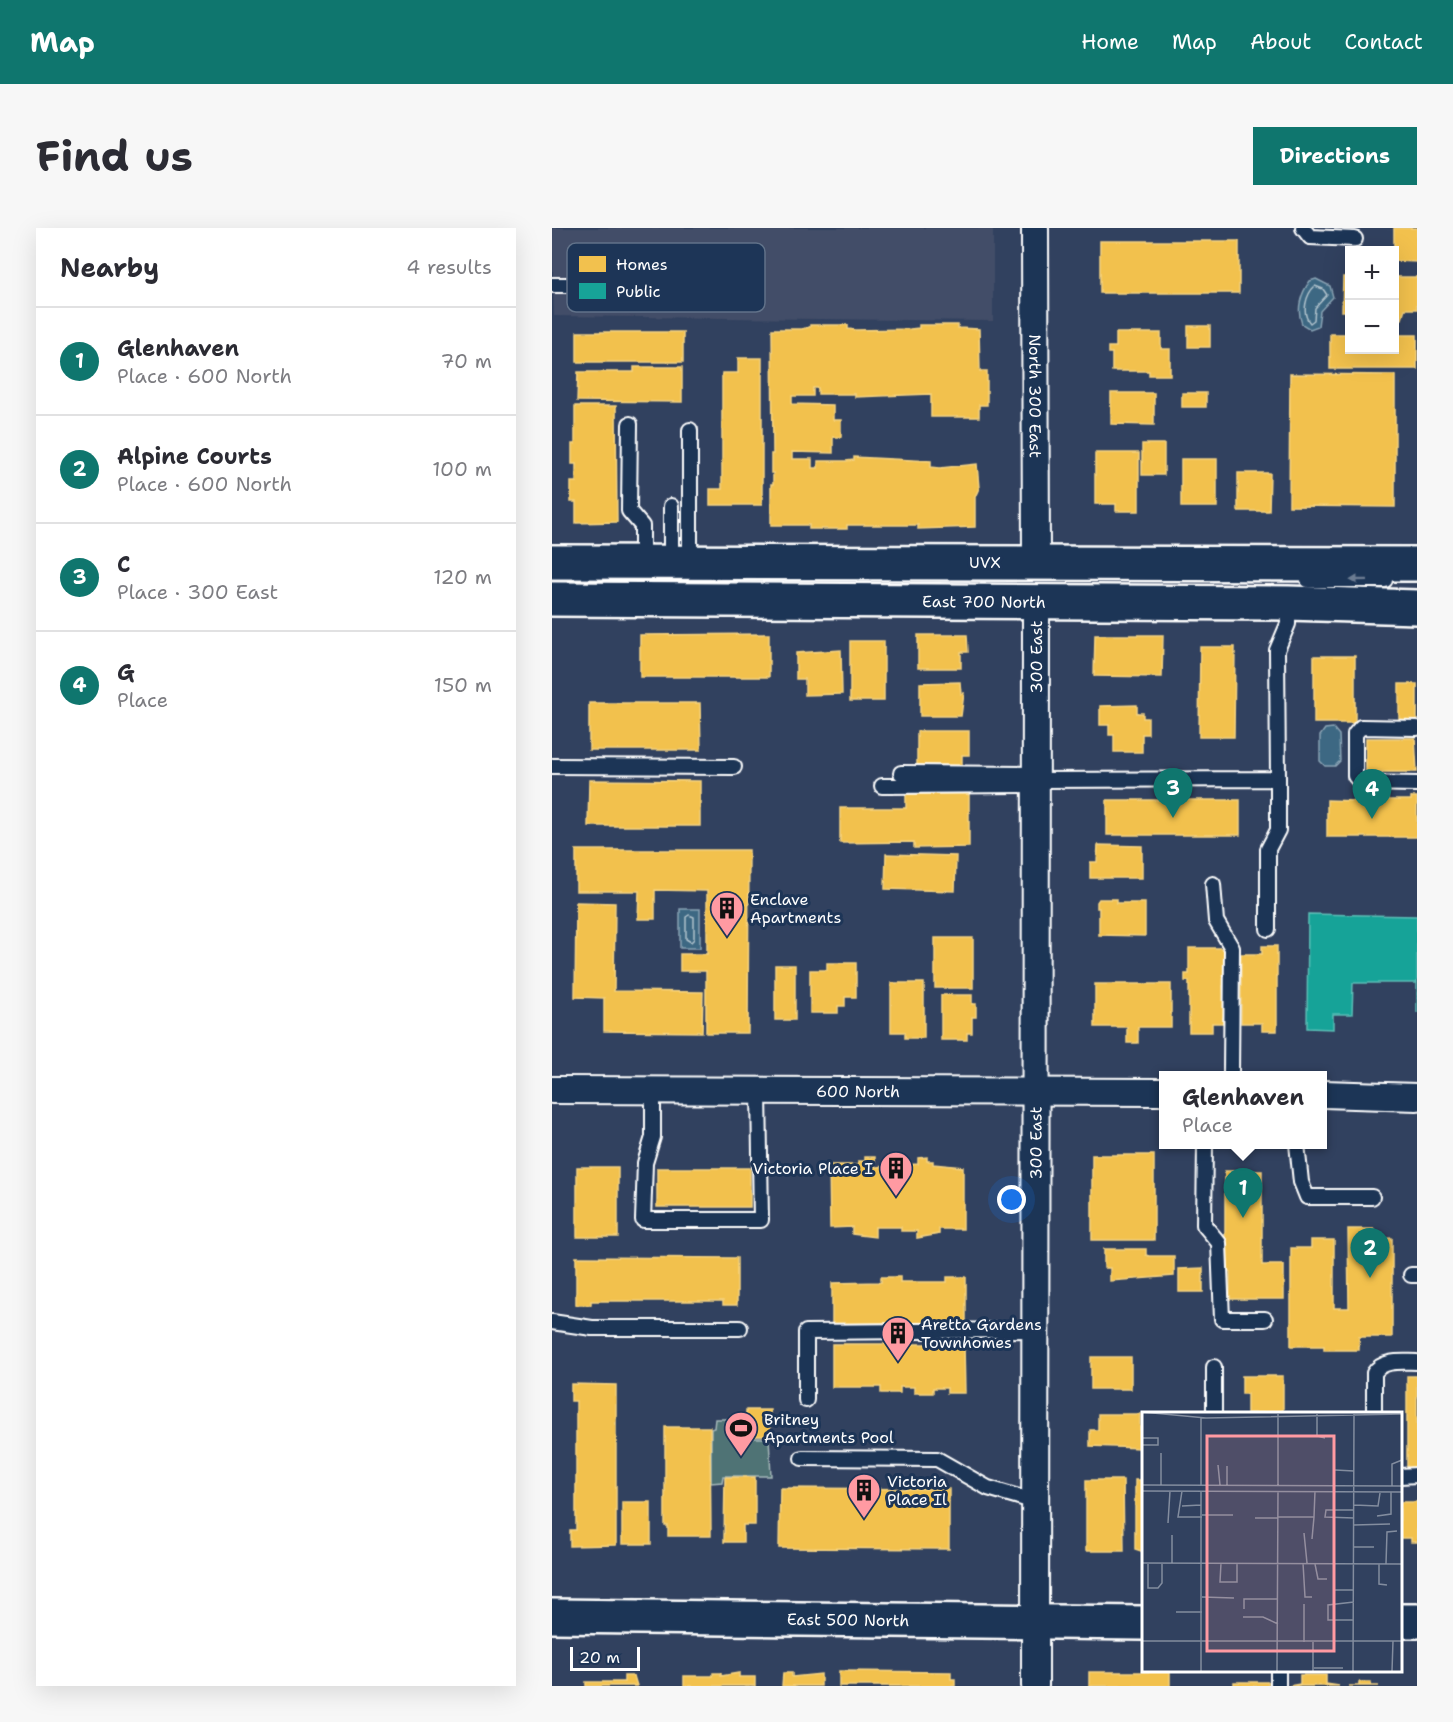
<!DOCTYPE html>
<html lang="en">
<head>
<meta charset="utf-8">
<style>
  :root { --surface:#fff; --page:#f7f7f7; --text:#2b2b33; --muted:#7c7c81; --line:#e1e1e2; --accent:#0f766e }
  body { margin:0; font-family:"Shantell Sans",sans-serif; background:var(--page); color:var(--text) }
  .controls { position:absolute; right:18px; top:18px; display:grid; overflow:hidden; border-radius:0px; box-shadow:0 6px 24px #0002 }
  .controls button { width:54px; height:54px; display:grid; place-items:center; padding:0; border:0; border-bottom:2px solid var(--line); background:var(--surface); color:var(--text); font:30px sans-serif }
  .scale { position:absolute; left:18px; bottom:15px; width:70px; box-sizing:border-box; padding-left:6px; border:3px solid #fff; border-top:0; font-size:16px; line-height:21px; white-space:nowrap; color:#fff; -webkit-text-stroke:4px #1d3557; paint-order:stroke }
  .you { position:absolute; left:460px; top:972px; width:21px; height:21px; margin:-15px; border:4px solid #fff; border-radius:50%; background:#1a73e8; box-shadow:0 0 0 9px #1a73e833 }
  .badge { display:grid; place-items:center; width:39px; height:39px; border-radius:50%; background:var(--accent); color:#fff; font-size:20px; font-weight:700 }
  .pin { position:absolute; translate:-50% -50px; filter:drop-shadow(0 2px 3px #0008) }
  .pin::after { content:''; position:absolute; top:32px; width:21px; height:18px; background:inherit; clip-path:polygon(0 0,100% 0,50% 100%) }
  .popup { position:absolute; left:607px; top:843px; width:168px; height:78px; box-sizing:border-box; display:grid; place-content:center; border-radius:0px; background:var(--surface); filter:drop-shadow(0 2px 4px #0005); font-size:20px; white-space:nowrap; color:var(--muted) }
  .popup b { font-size:22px; color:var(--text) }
  .popup::after { content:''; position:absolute; left:50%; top:100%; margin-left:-12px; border:12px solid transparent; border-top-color:var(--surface) }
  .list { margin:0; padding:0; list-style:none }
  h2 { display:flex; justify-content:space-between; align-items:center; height:78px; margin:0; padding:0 24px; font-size:26px }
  h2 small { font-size:20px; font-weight:400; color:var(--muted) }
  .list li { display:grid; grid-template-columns:39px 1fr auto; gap:18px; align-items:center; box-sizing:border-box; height:108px; padding:0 24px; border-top:2px solid var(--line) }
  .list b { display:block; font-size:22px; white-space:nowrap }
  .list p { margin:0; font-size:20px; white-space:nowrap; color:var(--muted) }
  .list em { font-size:20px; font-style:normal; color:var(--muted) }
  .map { position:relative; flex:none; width:865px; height:1458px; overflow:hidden; border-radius:0px }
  header { display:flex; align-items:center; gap:36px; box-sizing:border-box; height:84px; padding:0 30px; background:var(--accent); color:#fff }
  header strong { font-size:28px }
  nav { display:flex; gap:33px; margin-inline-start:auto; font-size:21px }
  .intro { display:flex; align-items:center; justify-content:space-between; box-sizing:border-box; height:144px; padding:0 36px }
  h1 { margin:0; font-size:42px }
  .button { padding:15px 27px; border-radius:0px; background:var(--accent); color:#fff; font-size:21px; font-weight:700 }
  main { display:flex; gap:36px; padding:0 36px }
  aside { flex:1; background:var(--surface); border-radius:0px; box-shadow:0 6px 24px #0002 }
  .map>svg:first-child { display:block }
  .built { fill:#434d67 }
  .green { fill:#4f7374; stroke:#a7b9ba; stroke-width:1.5 }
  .water { fill:#3d6883; stroke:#8ba4b5; stroke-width:1.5 }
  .homes { fill:#f2c14e; stroke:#f6d483; stroke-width:1.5 }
  .public { fill:#17a398; stroke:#5dbfb7; stroke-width:1.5 }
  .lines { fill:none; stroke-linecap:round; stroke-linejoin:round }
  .shore { stroke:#b1c3cd; stroke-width:1.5 }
  .lane-casing { stroke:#fff; stroke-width:18 }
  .street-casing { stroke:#fff; stroke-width:30 }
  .secondary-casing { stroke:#fff; stroke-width:38 }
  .lane { stroke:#1d3557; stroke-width:14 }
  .street { stroke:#1d3557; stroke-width:26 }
  .secondary { stroke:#1d3557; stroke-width:33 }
  .oneway { fill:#6c7c92 }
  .labels { text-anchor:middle; stroke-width:6; stroke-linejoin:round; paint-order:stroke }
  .street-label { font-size:16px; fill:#fff; stroke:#1d3557 }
  .poi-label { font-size:16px; fill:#fff; stroke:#1d3557; text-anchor:start }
  .inset-road { fill:none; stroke:#838d9f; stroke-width:1.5 }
  .view { fill:#ff9aa2; fill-opacity:0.15; stroke:#ff9aa2; stroke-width:3 }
  .inset-edge { fill:none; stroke:#fff; stroke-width:3 }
  .key { fill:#1d3557; stroke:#617289; stroke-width:1.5 }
  .key-label { font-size:16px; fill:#fff }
</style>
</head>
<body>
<header>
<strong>Map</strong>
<nav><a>Home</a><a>Map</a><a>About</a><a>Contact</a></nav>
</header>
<div class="intro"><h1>Find us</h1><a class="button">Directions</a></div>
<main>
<aside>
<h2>Nearby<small>4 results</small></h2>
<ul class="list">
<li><span class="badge">1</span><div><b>Glenhaven</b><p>Place · 600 North</p></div><em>70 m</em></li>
<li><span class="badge">2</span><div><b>Alpine Courts</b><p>Place · 600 North</p></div><em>100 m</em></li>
<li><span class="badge">3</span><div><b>C</b><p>Place · 300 East</p></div><em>120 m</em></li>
<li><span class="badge">4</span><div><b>G</b><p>Place</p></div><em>150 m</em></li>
</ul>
</aside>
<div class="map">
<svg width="865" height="1458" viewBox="0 0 865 1458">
  <rect width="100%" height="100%" fill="#31415f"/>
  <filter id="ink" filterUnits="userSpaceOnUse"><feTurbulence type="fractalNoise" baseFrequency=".0167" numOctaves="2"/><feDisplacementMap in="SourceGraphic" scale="12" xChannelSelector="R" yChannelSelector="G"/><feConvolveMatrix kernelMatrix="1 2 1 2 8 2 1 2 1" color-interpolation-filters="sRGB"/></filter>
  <g filter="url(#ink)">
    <path class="built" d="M0,0H441V93L2,88Z"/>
    <path class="green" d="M163,1191H194V1210H217L219,1248H171L170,1254L159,1255V1201L162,1200Z"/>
    <path class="water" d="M764,51L778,58L781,69L768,83L766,98L758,101L750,96C744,81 749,65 758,53Z
      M781,500L787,507L788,533L783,538H773L768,533V508L773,501Z
      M128,681H148V720H128Z"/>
    <path class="homes" d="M842,0H865V34L842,33Z
      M548,13H687V65H548Z
      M791,49H798V83H790Z
      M842,49H865V81H853L850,91H842Z
      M258,97H296V101L304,102L358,101L367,100V97H406V100L427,101L428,143H435V177H427V189H379V166L303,169V166H266V160H261V168H240V176L281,177V192H289V209H281V225L240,224V231H260V240H266V233H294L302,232V229L379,233V239L388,240L425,236L427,260L423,269V299L366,301V297H295V301H257V297H219V256H221V245H219V226H221L220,101H249L258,99Z
      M636,98H658V119H636Z
      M25,104H131V134H25Z
      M564,105H609V121H618V147H597V143H560V125H556V119H564Z
      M778,106H798V122H842V107H865V141H778Z
      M186,130H210V277H158V261H170V145H186Z
      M82,139H130V174L25,173L26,144H82Z
      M738,146L843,147V279L737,278Z
      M559,165H602V197L559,196Z
      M630,165H654V179H630Z
      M23,178H64L65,294L24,295V274H19V254H24V236H20V216H23Z
      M590,216H612V247H590Z
      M543,225H587V283H564V276H543Z
      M629,231H665V279H629Z
      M686,245H718L717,283H686Z
      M217,406V449H88V407Z
      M366,407H415L416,424H409V440H366Z
      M543,407H611L610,449L542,448Z
      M298,413H332V473H298Z
      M648,419H683L682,509H647Z
      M289,422L290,466L253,467V451H244V425Z
      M762,428H803V495H762Z
      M408,454L409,466L412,465L409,488H368V455Z
      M847,456H865V493H847Z
      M37,475H148L149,522H37Z
      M585,477V485H591V490H596V506H590V524H562V507H557V497H548V478Z
      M365,503H417V527H410V540H365Z
      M814,510H863L865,544H814Z
      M37,552L148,553V598H36Z
      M362,558H417V619L362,620V614L288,615V580H354V565H362Z
      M806,567H836V572H859V569H865V609H775V572L806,573Z
      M555,572H688V607H555Z
      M546,617L590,618V650H538V634H545Z
      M24,622H197L196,805H154V743H128V726H155V663L103,662V691H86L87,663H24Z
      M334,626L404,628L403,663L333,661Z
      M547,671H565V675H593V708L547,707V680H545V674Z
      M24,674L63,675L62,763L151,764L150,804L52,803V770L23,769Z
      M383,710H421V760H383Z
      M710,718H725V803H710V795H689V726H710Z
      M637,720H676V758H671L674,790H671V795H660V804H637V753H633V746H637Z
      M275,735H304V769H293V778H286V785H258V742H275Z
      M223,737H243V792H223Z
      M339,755H372V810H353V804H339Z
      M543,756H619V799H586V815H575V799H543Z
      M389,767H420V776H424V789H420V805H415V812H389Z
      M540,927H602V1012H540Z
      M313,929H323V939L366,936V930L375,929V933H381V936L411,939V1001H387V1006L365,1010V1003H349V999H323V1009L300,1006V999L278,1000L277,937H306V933H313Z
      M25,939H66V1009H25Z
      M105,940H198V979H105Z
      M673,943H710V1037H732V1071H678V1043H673Z
      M796,1001H822V1011L840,1010V1109H807V1122H772V1118H739V1020H759V1012H782V1080H797Z
      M552,1021H594V1027L597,1028H622V1048L558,1053V1040H552Z
      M24,1029L185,1030V1077H171V1073H39V1077H24Z
      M651,1040V1064H627V1041Z
      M329,1049H348V1054H395V1049H414V1098H280V1055L329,1054Z
      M280,1116H412L413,1165H395V1160H381V1165H362V1159H348V1165H329V1159H280Z
      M539,1129H579V1161H539Z
      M690,1148H731V1185H695V1166H690Z
      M855,1148H865V1243H855Z
      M19,1156L64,1157V1317L18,1318V1302H24V1173H19Z
      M194,1182H218V1208H194Z
      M546,1186H588V1220L538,1218V1202H546Z
      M113,1199H158L159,1308H116V1298H113Z
      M173,1249H203V1297H191V1314H172Z
      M534,1252H571L572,1323H534Z
      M583,1252H592V1324L583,1321Z
      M228,1260L397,1261V1321L227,1320Z
      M70,1274H99V1316H70Z
      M848,1274H865V1314H859V1310H848Z
      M287,1443L399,1444V1451H403V1458H287Z
      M537,1444H618V1458H537Z
      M161,1445H169V1448L187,1445V1449H203V1458H132V1448H161Z
      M231,1445H240V1449L269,1446V1458H230Z
      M748,1447H774V1456L787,1458H737L748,1456Z
      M72,1448H82L85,1458H34V1454H72Z
      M682,1454H716V1458H682Z
      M807,1454H819V1458H827H797H807Z"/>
    <path class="public" d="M756,686L865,688V785V755H801L800,786H781V801L755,800Z"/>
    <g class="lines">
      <path class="shore" d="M763,58L771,61L775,67L763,80L762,92L758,95C749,85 754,66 763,58Z
        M137,687L142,689V711L139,714L134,711V689Z"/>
      <defs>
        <path id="lane" d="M751,0L758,9L803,11
          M0,57H33
          M78,196L77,283L90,298V334
          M119,278V335
          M138,335V202
          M756,352H833
          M865,500L809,499L803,506V548L809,555L865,556
          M0,538L182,539
          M349,545L484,546
          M484,552L726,551L725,422L736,396V375
          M330,558L484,557
          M661,656L664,693L680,720L679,848
          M716,701V621L726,602V551
          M101,862V909L93,935L91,992H209L207,863
          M653,916L652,997L667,1015L670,1091H713
          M745,916L749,954L755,969H820
          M859,1047H865
          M0,1094L40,1100H188
          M662,1139V1185
          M254,1172V1104L484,1102
          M822,1185V1145C831,1131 850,1134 865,1134
          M250,1230L385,1231L436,1260L484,1274
          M848,1248L865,1247
          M726,1442V1458"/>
        <g id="street">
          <path id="s1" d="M483,0L484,336"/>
          <path id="s2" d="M0,862L612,864"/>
          <path d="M771,866L865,869"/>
          <path id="s3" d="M483,1458L484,373"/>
        </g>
        <g id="secondary">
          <path d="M0,334L865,336"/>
          <path id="s4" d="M0,371L736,375L865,379"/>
          <path id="s5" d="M0,1388L592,1395"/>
          <path d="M848,1393H865"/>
        </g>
      </defs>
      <use href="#lane" class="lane-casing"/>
      <use href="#street" class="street-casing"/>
      <use href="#secondary" class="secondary-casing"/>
      <use href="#lane" class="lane"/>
      <use href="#street" class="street"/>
      <use href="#secondary" class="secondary"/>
    </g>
    <defs><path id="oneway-solid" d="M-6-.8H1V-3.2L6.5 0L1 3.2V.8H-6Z" transform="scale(1.5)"/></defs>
    <use class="oneway" href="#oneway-solid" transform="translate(807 352) rotate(179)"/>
  </g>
  <defs>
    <symbol id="building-pin" viewBox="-11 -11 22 30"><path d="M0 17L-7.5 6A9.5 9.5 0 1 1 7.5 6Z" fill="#ff9aa2" stroke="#1d3557"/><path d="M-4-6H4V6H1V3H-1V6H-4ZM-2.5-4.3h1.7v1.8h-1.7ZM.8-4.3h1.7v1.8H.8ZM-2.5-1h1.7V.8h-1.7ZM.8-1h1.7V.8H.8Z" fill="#111"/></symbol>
    <symbol id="stadium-pin" viewBox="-11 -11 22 30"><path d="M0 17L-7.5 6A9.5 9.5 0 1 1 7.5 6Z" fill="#ff9aa2" stroke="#1d3557"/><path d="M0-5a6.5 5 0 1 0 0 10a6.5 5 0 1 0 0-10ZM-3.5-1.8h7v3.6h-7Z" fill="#111"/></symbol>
  </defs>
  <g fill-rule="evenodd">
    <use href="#building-pin" x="156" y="661" width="38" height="52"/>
    <use href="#building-pin" x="325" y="921" width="38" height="52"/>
    <use href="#building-pin" x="327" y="1086" width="38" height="52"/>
    <use href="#stadium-pin" x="170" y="1181" width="38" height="52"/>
    <use href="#building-pin" x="293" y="1243" width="38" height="52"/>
  </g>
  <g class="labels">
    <g class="street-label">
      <text dy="6" stroke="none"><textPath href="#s1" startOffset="168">North 300 East</textPath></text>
      <text x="433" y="340">UVX</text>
      <text dy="6" stroke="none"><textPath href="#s4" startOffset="432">East 700 North</textPath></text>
      <text dy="6" stroke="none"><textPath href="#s3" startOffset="1029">300 East</textPath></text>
      <text dy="6" stroke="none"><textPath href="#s2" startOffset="306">600 North</textPath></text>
      <text dy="6" stroke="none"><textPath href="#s3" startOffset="543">300 East</textPath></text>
      <text dy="6" stroke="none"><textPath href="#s5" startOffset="296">East 500 North</textPath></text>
    </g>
    <g class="poi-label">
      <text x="198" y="677">Enclave<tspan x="198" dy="18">Apartments</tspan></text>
      <text x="321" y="946" text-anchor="end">Victoria Place I</text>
      <text x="369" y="1102">Aretta Gardens<tspan x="369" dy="18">Townhomes</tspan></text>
      <text x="212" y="1197">Britney<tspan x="212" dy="18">Apartments Pool</tspan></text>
      <text x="335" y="1259">Victoria<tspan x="335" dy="18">Place Il</tspan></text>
    </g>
  </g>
  <g transform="translate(590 1184)">
    <rect width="260" height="260" fill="#31415f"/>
    <path class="inset-road" d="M0,0L64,6L260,2M136,2V74M175,2V24L183,26M59,5V73M0,26H16V33H0M76,53L78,73M193,58L212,59M0,73L260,74M19,73V41M85,73V54M250,74V52L260,48M0,79L260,80M40,79L36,105H60M212,93L236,94L238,81M40,94L59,93M212,98H184L183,105L212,106M60,103H91M235,104L249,102V80M136,105H172L173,79M113,106H136M26,111L28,79M212,113L248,112M162,121L165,151M170,127L172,105M212,135H232M0,151L260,152M6,151V176H16L20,171V151M30,151V123M79,151L78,170H95V151M161,151L163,185H170M173,152L176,167H185M237,152V172L245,173M244,152L245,120L255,119M191,178H212M60,185L92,186M162,192V230M102,197V187H136M34,200H60M101,205H121L136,212M211,208H186V193L212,190M0,229H260M172,256H201M59,259V79M135,259L136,79M171,259V230M211,259L212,2M250,259L251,229"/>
    <path class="view" d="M65,24H192V239H65Z"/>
    <rect width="260" height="260" class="inset-edge"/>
  </g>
  <rect x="15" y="15" width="198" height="69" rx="9" class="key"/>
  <rect x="27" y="28" width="27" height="16" fill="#f2c14e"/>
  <rect x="27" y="55" width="27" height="16" fill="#17a398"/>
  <g class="key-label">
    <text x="64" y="42">Homes</text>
    <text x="64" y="69">Public</text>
  </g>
</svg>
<div class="controls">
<button>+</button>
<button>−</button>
</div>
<div class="scale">20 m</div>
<div class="you"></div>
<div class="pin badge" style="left:691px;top:990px">1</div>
<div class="popup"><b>Glenhaven</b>Place</div>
<div class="pin badge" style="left:818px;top:1050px">2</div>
<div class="pin badge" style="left:621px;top:590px">3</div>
<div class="pin badge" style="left:820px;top:591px">4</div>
</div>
</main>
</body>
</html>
